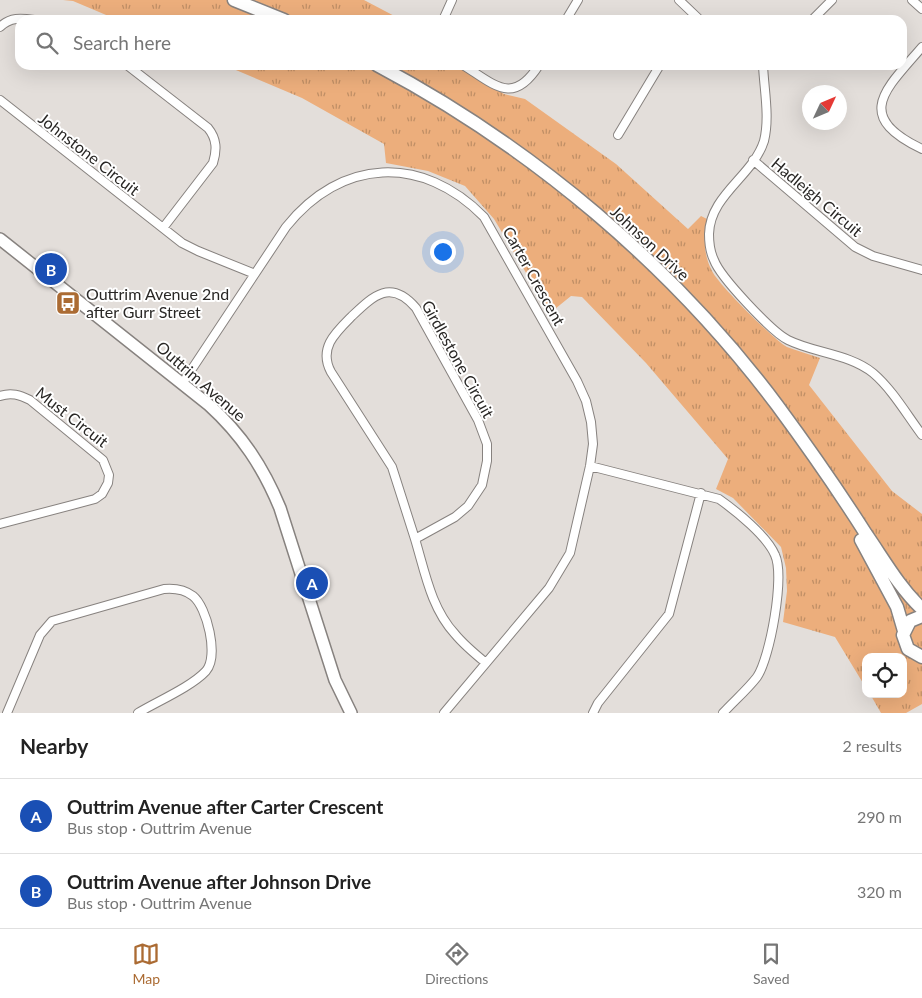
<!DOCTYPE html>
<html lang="en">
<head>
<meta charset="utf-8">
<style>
  :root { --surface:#fff; --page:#f6f6f6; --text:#222; --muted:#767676; --line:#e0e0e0; --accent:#ab6b33 }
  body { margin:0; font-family:Lato,sans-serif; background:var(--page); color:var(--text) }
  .controls { position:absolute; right:15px; bottom:15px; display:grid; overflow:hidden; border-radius:10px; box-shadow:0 5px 20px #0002 }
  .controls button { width:45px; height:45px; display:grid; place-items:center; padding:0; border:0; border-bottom:1px solid var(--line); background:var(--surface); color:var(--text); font:25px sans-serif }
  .compass { position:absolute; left:802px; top:85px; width:45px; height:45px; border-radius:50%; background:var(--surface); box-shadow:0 5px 20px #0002; rotate:46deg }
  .you { position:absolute; left:442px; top:251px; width:18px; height:18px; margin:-12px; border:4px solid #fff; border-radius:50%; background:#1a73e8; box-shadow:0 0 0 8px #1a73e833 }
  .badge { display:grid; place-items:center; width:32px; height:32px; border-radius:50%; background:var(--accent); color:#fff; font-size:16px; font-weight:700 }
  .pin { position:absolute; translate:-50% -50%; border:2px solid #fff; box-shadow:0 1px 5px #0006 }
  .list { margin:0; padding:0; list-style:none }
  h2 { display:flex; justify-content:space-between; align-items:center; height:65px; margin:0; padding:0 20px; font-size:21px }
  h2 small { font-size:16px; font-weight:400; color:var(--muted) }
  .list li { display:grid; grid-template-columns:32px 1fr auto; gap:15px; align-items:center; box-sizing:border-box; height:75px; padding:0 20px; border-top:1px solid var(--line) }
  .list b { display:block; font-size:19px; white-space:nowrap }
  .list p { margin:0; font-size:16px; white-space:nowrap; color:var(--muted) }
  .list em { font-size:16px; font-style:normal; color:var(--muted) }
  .icon { flex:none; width:28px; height:28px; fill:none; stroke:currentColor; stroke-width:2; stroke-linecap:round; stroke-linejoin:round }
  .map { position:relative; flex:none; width:922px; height:713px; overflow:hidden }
  .search { position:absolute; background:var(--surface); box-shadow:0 5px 20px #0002; left:15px; right:15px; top:15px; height:55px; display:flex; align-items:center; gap:12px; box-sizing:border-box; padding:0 18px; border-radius:15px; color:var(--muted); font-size:19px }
  .sheet { height:215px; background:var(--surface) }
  nav { display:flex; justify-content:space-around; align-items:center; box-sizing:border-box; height:70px; border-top:1px solid var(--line); background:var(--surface); font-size:14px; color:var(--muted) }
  nav a { display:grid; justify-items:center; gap:2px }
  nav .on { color:var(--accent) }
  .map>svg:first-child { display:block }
  .grass { fill:url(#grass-tufts) }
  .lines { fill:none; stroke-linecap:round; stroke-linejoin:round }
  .street-casing { stroke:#87827f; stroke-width:10 }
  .secondary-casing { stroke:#87827f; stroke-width:14 }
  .primary-casing { stroke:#87827f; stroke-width:15 }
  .street { stroke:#fff; stroke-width:8 }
  .secondary { stroke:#fff; stroke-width:11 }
  .primary { stroke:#fff; stroke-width:12 }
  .labels { text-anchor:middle; stroke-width:4; stroke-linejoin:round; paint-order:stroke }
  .street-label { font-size:16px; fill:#292725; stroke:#fff }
  .poi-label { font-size:16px; fill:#292725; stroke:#fff; text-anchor:start }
</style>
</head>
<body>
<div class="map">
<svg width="922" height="713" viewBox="0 0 922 713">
  <defs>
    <pattern id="grass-tufts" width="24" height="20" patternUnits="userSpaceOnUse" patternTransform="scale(1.25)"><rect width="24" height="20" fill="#ecae7c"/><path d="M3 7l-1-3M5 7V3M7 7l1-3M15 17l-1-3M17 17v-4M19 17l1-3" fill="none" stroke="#bf8e65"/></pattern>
  </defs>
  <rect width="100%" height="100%" fill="#e3deda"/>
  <path class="grass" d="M63,0H364L402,20H118L73,1Z
    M224,65H457L504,94L525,99L616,164L688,229L701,216L707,219C704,237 703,254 712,271C718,284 774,340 787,347C797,351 809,354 820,358L809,385L892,491L922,514V704L906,713H881L870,694H903V657H866V688L835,637L783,622L787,591L786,568L781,547L733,498L716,489L728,459L646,363L582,297L571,296L550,313L494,219L465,186L428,171L386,163L384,144L302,98Z"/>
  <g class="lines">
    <defs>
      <path id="street" d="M679,0L700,20
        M912,0L922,9
        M443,20L452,0
        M566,20L578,0
        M812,20L832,0
        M0,27C10,17 21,18 34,20
        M922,47C885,90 853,116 922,149
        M127,65L208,128C217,139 217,150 213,163L163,228
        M463,65C495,85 513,106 539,65
        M763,65C764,89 770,117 764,141C753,176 710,195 709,234C709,243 710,252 714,260C720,277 772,332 788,340C814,353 850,354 873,373C892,389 907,415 922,435
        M0,100L182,243L198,251L255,274
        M618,135L660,65
        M753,160L855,247L873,256L922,270
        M182,384L286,227C341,158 422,154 484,217L577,381L586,401L591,422L593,444L590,466L570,553L549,588L444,713
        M0,396C11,392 20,395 30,400L103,460L109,475L108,483L102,494L95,499L0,524
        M590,466L719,499C736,511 767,536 775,555C785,576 770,658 757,677C747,690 734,701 723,713
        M415,539L392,467L331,372C318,348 336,332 352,316C374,295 391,279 416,308L478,420L487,444V461L482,485L468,506L455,517L415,539C425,572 431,608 455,634C464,645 475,654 486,663
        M7,713L40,635L52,621L164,589C175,588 184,589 193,596C207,607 219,656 206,671C191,687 158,701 138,713
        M593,713L598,703L669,614L701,493"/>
      <path id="secondary" d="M0,239L209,405C242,435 263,467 280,508L335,680L351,713"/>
      <path id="primary" d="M234,0L284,20
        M377,65C532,147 672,265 777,405C808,447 838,490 866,534C884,560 899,587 922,609
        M861,540L897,607L904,631
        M922,616L910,621L903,635L908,649L922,657"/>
    </defs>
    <use href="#street" class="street-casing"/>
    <use href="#secondary" class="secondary-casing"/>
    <use href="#primary" class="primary-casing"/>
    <use href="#street" class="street"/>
    <use href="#secondary" class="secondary"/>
    <use href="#primary" class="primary"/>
  </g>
  <defs>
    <symbol id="bus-square" viewBox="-11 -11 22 22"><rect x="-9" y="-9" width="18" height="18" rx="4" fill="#ab6b33" stroke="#fff"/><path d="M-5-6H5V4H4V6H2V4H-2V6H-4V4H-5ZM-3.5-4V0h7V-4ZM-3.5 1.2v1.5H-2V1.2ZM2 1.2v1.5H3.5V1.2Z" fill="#fff"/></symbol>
  </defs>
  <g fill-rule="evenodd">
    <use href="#bus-square" x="54" y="289" width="28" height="28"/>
  </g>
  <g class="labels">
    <g class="street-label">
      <text transform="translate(89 154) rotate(38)" y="6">Johnstone Circuit</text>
      <text transform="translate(817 197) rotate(40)" y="6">Hadleigh Circuit</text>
      <text transform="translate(650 243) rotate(43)" y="6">Johnson Drive</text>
      <text transform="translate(534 276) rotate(61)" y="6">Carter Crescent</text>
      <text transform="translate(458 359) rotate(61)" y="6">Girdlestone Circuit</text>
      <text transform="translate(201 381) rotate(41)" y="6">Outtrim Avenue</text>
      <text transform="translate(72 417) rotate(38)" y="6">Must Circuit</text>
    </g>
    <g class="poi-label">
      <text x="86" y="300">Outtrim Avenue 2nd<tspan x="86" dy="18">after Gurr Street</tspan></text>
    </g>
  </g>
</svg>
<div class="controls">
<button><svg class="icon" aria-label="locate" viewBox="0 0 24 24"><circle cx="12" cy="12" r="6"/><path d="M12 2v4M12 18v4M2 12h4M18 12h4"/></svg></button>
</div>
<svg class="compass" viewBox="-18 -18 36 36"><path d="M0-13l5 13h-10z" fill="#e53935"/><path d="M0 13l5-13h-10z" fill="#767676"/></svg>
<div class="you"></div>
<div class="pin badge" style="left:312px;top:583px;background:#1a4fb4">A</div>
<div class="pin badge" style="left:51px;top:269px;background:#1a4fb4">B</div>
<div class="search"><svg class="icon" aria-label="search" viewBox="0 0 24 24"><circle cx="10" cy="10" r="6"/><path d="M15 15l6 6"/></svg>Search here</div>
</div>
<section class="sheet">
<h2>Nearby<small>2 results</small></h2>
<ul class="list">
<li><span class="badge" style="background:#1a4fb4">A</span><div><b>Outtrim Avenue after Carter Crescent</b><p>Bus stop · Outtrim Avenue</p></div><em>290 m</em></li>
<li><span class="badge" style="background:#1a4fb4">B</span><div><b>Outtrim Avenue after Johnson Drive</b><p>Bus stop · Outtrim Avenue</p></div><em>320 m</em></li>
</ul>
</section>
<nav>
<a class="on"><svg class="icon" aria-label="map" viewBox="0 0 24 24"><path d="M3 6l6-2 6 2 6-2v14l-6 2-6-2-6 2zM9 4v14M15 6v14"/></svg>Map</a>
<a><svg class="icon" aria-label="directions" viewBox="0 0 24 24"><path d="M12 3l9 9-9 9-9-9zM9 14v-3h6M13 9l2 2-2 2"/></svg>Directions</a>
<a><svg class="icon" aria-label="saved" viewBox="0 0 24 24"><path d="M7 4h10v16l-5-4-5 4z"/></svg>Saved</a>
</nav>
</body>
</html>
